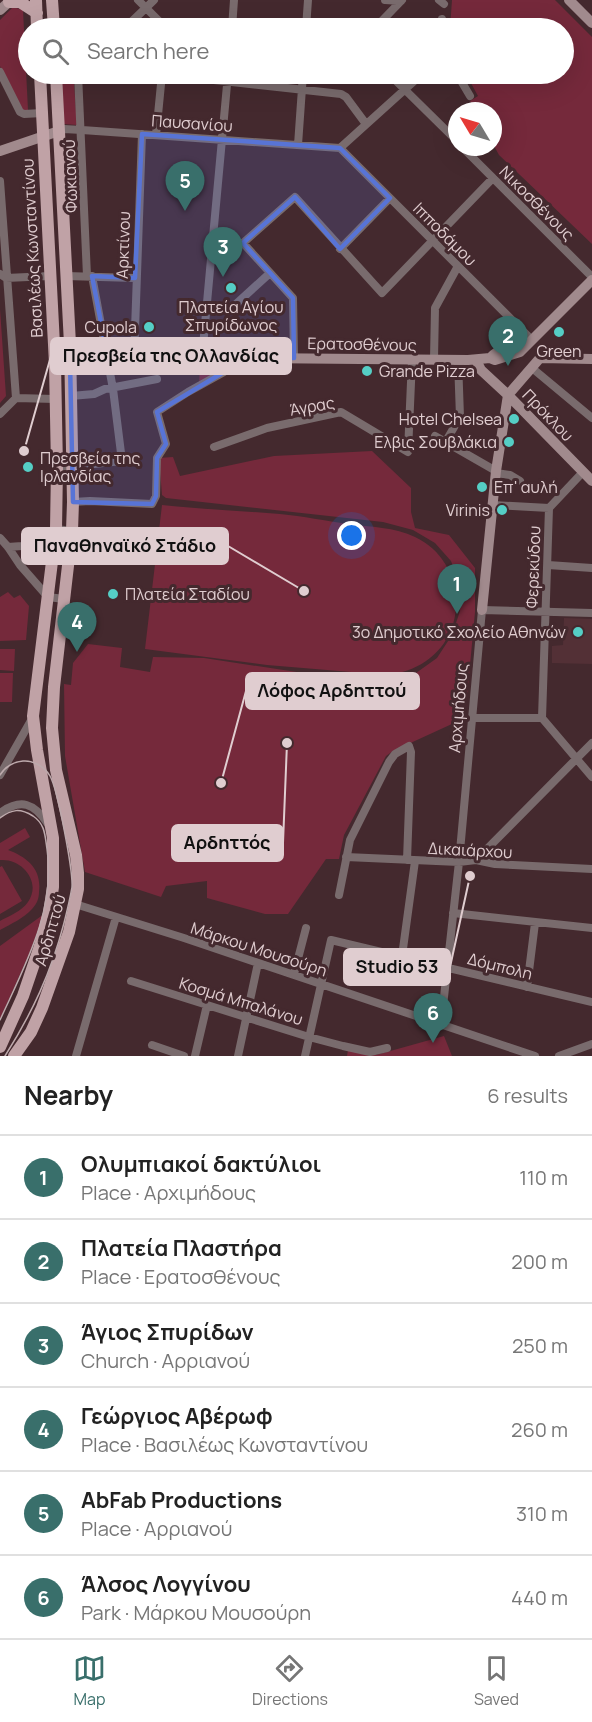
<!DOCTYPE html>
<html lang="en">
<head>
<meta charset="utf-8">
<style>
  :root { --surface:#fff; --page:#f2f2f2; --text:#222; --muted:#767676; --line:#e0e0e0; --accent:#396f6b }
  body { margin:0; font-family:Manrope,sans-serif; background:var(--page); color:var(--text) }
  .compass { position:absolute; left:448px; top:102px; width:54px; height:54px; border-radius:50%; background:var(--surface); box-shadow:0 6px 24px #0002; rotate:308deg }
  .you { position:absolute; left:352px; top:536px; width:21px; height:21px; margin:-15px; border:4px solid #fff; border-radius:50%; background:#1a73e8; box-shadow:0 0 0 9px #1a73e833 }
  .badge { display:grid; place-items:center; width:39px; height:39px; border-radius:50%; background:var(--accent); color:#fff; font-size:20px; font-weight:700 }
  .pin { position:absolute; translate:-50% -50px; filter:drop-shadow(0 2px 3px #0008) }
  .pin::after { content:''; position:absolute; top:32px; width:21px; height:18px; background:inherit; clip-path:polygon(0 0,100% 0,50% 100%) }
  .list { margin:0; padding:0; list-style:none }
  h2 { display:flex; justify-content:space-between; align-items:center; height:78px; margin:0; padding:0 24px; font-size:26px }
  h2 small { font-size:20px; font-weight:400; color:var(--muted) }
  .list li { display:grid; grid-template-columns:39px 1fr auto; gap:18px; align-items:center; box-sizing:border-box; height:84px; padding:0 24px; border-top:2px solid var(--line) }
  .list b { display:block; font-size:22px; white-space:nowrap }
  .list p { margin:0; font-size:20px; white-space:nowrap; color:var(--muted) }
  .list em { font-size:20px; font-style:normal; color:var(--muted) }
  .icon { flex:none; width:33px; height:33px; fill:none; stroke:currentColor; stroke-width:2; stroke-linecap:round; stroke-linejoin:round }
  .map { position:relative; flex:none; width:592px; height:1056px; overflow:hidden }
  .search { position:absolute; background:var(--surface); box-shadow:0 6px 24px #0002; left:18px; right:18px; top:18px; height:66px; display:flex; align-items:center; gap:15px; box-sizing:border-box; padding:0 21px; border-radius:33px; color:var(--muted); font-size:22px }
  .sheet { height:582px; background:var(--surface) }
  nav { display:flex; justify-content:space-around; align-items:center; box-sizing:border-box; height:84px; border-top:2px solid var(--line); background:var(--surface); font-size:16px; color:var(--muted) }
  nav a { display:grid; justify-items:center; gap:3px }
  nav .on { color:var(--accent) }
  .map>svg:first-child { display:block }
  .built { fill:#533036 }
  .green { fill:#75293b }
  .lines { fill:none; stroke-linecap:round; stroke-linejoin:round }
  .street { stroke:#796b6d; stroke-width:8 }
  .secondary { stroke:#a18a8d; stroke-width:10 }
  .primary { stroke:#c0a2a6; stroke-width:12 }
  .tram { stroke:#bda9ac; stroke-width:1.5 }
  .marked { fill:#5874d6; fill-opacity:0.2; stroke:#5874d6; stroke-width:4.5; stroke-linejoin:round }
  .poi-dot { fill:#55cec5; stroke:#44292e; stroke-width:2 }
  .labels { text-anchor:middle; stroke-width:6; stroke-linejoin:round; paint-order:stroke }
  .street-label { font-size:16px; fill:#e0cdd0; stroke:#44292e }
  .poi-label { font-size:16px; fill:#e0cdd0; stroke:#44292e; text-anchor:end }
  .leader { fill:none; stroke:#e0cdd0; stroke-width:2 }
  .callout-dot { fill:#e0cdd0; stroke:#44292e; stroke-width:2 }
  .callout { fill:#e0cdd0; stroke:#e0cdd0; stroke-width:2 }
  .callout-label { font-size:18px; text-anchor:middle; font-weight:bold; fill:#111 }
</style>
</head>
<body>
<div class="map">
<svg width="592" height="1056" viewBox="0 0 592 1056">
  <rect width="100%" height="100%" fill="#44292e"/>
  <path class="built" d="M564,618L592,619V664L552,663V646L563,645Z"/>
  <path class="green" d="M452,0H555L592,37V244L499,155L493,144V111H476L470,101L478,96L466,74H564V28H450Z
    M13,7L23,10L28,110L20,111L0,66V20Z
    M62,83H74L77,125L63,124Z
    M0,309L6,396L0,403Z
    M200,364H223V370L199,385Z
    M372,451L411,488V512L415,528L449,535L475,568V612L465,718L393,751L386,756L344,835L339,859H326L288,914H265L207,898V881L166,886L161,897L85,872L65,756L64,684L71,685L73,663L88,644L122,648L120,667L150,672L153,657L204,658L369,683L391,682L416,673L437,658L452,635L460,611L461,588L451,561L435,543L413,530L383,522L166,498L162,495L159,458L173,457L180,476L274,456Z
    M162,505C201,509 241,511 280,514C303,516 326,521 348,524C370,527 395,527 415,537C450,553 465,595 451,630C440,657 415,672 387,675L267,665L145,649Z
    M8,592L14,598L20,595L29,606L26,640L0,641V597Z
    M0,649H15L14,671L0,670Z
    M0,673H13L12,702H0Z
    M25,828L30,837L8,850C27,857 42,869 39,892C39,898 37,904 32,909C24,918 11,924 0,930V921C9,916 22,911 28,902C42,882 22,858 0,860V843Z
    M2,866L22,901L0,914V867Z
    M44,914L29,954L0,1019V946Z
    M444,1036L452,1056H347L348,1050L376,1055Z"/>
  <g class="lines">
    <path class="street" d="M138,0L166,28
      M385,0L401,1
      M439,0L444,4
      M442,19L443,28
      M125,28L154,0
      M232,28L234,0
      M306,28L308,0
      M375,28L402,0
      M0,72L20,112L24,114L42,113
      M78,74L87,276
      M160,74L341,94L346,97L366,124
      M389,74L457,141
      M457,74L470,96
      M56,78L79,74
      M59,131L64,129L82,130L340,148
      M156,135L162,74
      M298,145L303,74
      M462,147L592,277
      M340,148L532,340
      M340,148L422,74
      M0,181L16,398
      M340,249L390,198
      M0,274L6,278L50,276
      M66,276L135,278
      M236,304L270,273
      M202,357L228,74
      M134,358L142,134
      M294,358L293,298L243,243L295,197L382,293L493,178
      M434,359L435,308L458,266
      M532,368L592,418
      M71,396L94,394L105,389L157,379
      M0,414L16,398L55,399
      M435,436L496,471
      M446,441L460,417L458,360
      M214,447L267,428L341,412L408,452L412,359
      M57,468L122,461L113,389L92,276
      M496,473L510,475L520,481
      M73,502L90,501L152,504L156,496L157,458L166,444L157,412L188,392L224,372L233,357
      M493,505L549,508
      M549,508L542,718L592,777
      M549,508L583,472
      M0,538L8,547L20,565L48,597L64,599
      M8,547L22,546L56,529L72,531
      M548,565L592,568
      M472,718H542
      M0,775L33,717
      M0,813C21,798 34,803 48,824
      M346,857L459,862L476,860L495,864L592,869
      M476,860L592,743
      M339,895L350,840L389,762L395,754L409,746L411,752L407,860
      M75,904L184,938L535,1056
      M453,913L592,928
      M402,956L415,861
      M294,974L306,928
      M131,981L309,1037L343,1046L370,1052L387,1048
      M527,987L535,923
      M441,1024L459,862L482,610L592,613
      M152,1045L184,1056
      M76,1056L116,917
      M195,1056L207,1005
      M238,1056L258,963
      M305,1056L331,940L592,1002
      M559,1056L592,1044"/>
    <path class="secondary" d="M569,0L592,23
      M0,10L11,0
      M0,151L59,131
      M490,358C498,349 512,345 524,346
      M540,358L592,359
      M476,360L481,370L508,395L592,481
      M55,364L108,359L157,357L468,360L490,358L495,360L520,352L592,280
      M482,610L496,471L508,395L540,358"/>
    <path class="primary" d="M36,0L37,28
      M52,0L54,28
      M9,2H20L37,13
      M0,1047L23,996L40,946L49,913L53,887V838L37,750L33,716L56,529L57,468L55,364L40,74
      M14,1056L31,1032L42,1008L69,932L78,889V873L76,855L56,770L52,728L54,687L72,531L73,502L70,344L56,74"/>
    <path class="tram" d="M0,775C5,767 13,762 23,761C33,760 45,767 50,776C58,790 73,871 72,887C70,899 67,911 64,923C51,973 32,1013 5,1056
      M0,818C12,809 20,808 33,816C45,824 45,835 47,849C56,910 25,965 0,1020"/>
  </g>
  <path class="marked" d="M142,134L340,148L390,198L340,249L295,197L243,243L293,298L294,358L233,357L224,372L157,412L166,444L157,458L156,496L152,504L73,502L70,362L108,359L92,276L135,278Z"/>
  <g class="poi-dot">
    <circle cx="231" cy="288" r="6"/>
    <circle cx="149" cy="327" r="6"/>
    <circle cx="559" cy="332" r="6"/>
    <circle cx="367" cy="371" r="6"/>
    <circle cx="514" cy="419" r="6"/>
    <circle cx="509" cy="442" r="6"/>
    <circle cx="28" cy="467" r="6"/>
    <circle cx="482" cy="487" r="6"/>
    <circle cx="502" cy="510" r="6"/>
    <circle cx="113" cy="594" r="6"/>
    <circle cx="578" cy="632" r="6"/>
  </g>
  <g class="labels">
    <g class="street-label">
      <text transform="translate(192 123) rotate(4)" y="6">Παυσανίου</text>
      <text transform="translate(70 176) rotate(-92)" y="6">Φωκιανού</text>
      <text transform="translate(537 203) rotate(45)" y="6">Νικοσθένους</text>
      <text transform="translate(445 234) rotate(45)" y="6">Ιπποδάμου</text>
      <text transform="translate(123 245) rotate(-88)" y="6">Αρκτίνου</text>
      <text transform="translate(32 248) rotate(-93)" y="6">Βασιλέως Κωνσταντίνου</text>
      <text transform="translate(362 344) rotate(1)" y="6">Ερατοσθένους</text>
      <text transform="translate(312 406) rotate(-10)" y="6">Άγρας</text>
      <text transform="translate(548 415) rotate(46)" y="6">Πρόκλου</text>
      <text transform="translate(533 567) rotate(-88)" y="6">Φερεκύδου</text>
      <text transform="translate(458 708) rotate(-85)" y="6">Αρχιμήδους</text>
      <text transform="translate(470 850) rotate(3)" y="6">Δικαιάρχου</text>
      <text transform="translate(50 930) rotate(-74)" y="6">Αρδηττού</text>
      <text transform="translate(259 949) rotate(18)" y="6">Μάρκου Μουσούρη</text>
      <text transform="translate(500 966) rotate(14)" y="6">Δόμπολη</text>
      <text transform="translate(241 1001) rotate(17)" y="6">Κοσμά Μπαλάνου</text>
    </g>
    <g class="poi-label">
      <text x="231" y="313" text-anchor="middle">Πλατεία Αγίου<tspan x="231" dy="18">Σπυρίδωνος</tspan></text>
      <text x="137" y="333">Cupola</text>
      <text x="559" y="357" text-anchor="middle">Green</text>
      <text x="379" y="377" text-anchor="start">Grande Pizza</text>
      <text x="502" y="425">Hotel Chelsea</text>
      <text x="497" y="448">Ελβις Σουβλάκια</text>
      <text x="40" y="464" text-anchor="start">Πρεσβεία της<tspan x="40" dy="18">Ιρλανδίας</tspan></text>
      <text x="494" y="493" text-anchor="start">Επ' αυλή</text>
      <text x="490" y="516">Virinis</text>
      <text x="125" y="600" text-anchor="start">Πλατεία Σταδίου</text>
      <text x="566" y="638">3ο Δημοτικό Σχολείο Αθηνών</text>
    </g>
  </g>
  <path class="leader" d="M24 451L51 356M304 591L228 546M221 783L246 691M287 743L283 843M470 876L450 967"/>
  <g class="callout-dot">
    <circle cx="24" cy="451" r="6"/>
    <circle cx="304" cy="591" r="6"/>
    <circle cx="221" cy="783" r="6"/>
    <circle cx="287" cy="743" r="6"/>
    <circle cx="470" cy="876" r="6"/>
  </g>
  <g class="callout">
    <rect x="51" y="338" width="240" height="36" rx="6"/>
    <rect x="22" y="528" width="206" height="36" rx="6"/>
    <rect x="246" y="673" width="173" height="36" rx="6"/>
    <rect x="172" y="825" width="111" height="36" rx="6"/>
    <rect x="344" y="949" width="106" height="36" rx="6"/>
  </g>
  <g class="callout-label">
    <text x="171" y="362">Πρεσβεία της Ολλανδίας</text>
    <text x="125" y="552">Παναθηναϊκό Στάδιο</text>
    <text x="332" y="697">Λόφος Αρδηττού</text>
    <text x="227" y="849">Αρδηττός</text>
    <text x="397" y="973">Studio 53</text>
  </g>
</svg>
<svg class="compass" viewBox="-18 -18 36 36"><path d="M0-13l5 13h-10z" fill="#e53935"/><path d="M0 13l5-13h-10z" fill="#767676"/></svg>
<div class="you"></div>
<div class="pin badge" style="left:457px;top:614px">1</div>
<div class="pin badge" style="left:508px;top:366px">2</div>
<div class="pin badge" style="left:223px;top:277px">3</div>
<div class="pin badge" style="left:77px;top:652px">4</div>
<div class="pin badge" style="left:185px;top:211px">5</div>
<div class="pin badge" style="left:433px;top:1043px">6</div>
<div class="search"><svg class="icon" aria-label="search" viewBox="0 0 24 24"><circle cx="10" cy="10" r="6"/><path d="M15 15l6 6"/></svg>Search here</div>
</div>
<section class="sheet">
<h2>Nearby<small>6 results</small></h2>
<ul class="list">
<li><span class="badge">1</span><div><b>Ολυμπιακοί δακτύλιοι</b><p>Place · Αρχιμήδους</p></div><em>110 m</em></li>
<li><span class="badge">2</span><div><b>Πλατεία Πλαστήρα</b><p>Place · Ερατοσθένους</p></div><em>200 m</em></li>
<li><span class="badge">3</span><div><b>Άγιος Σπυρίδων</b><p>Church · Αρριανού</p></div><em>250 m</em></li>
<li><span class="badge">4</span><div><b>Γεώργιος Αβέρωφ</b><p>Place · Βασιλέως Κωνσταντίνου</p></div><em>260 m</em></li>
<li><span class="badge">5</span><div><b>AbFab Productions</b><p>Place · Αρριανού</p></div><em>310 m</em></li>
<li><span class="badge">6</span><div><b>Άλσος Λογγίνου</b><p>Park · Μάρκου Μουσούρη</p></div><em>440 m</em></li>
</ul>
</section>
<nav>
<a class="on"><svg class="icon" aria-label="map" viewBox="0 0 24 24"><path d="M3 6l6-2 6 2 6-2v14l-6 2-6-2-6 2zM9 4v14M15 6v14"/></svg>Map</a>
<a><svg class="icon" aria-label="directions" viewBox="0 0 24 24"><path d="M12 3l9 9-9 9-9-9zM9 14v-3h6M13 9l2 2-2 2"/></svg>Directions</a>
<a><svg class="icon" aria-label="saved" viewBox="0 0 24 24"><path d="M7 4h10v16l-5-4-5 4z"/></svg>Saved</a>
</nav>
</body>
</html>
